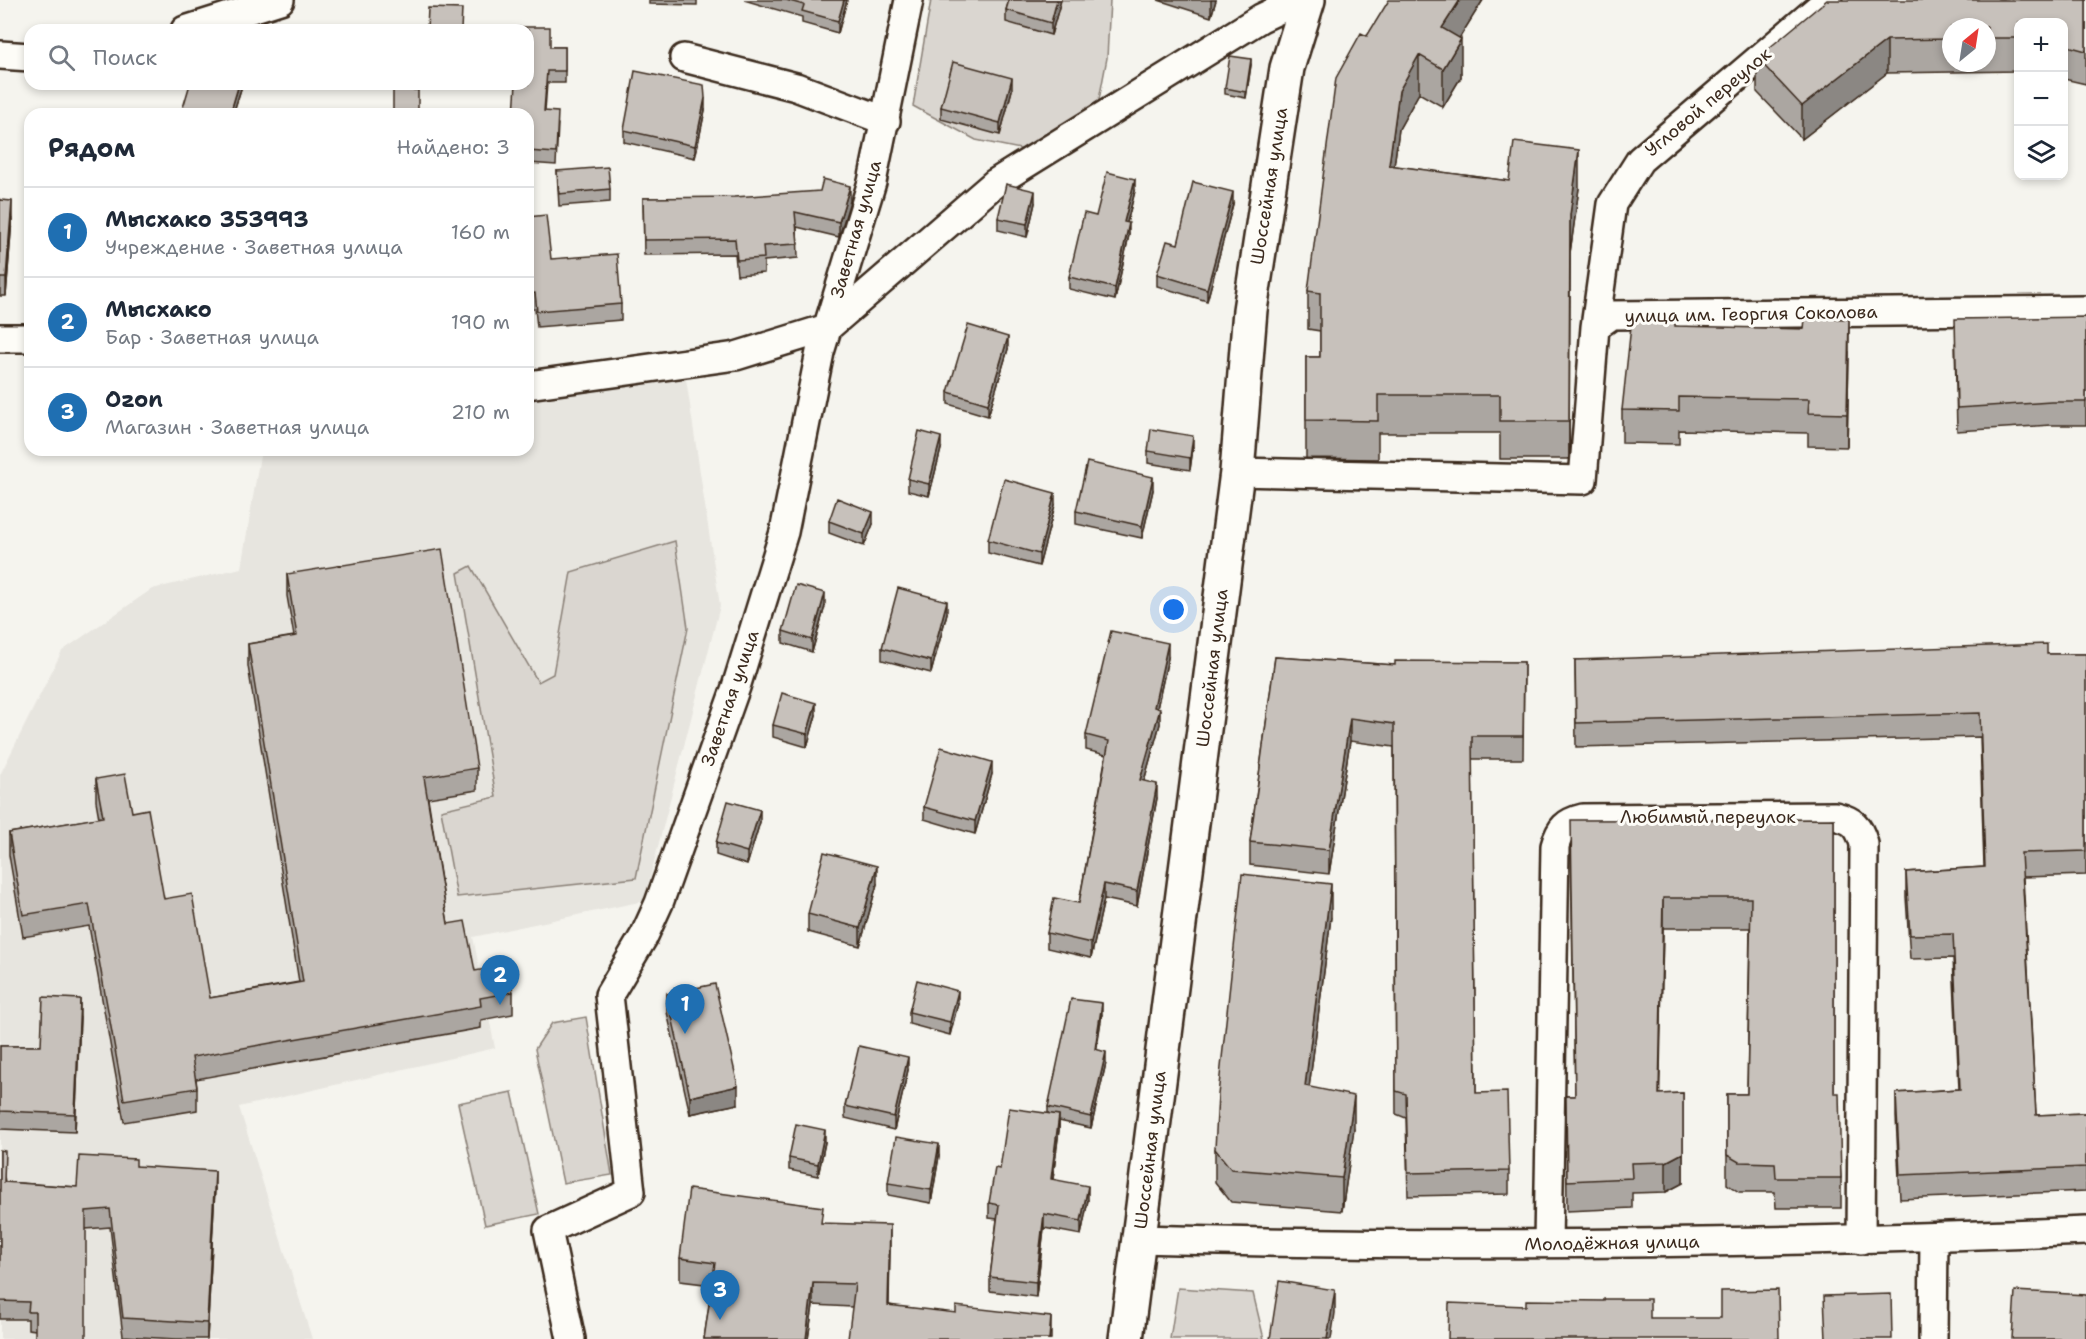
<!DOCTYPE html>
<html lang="ru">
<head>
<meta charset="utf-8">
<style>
  :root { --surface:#fff; --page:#f2f2f3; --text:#1f2937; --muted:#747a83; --line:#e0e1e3; --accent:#1f6fb2 }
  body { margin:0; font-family:"Shantell Sans",sans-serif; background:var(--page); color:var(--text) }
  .controls { position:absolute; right:18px; top:18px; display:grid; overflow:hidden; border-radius:12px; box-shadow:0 3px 9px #0003 }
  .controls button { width:54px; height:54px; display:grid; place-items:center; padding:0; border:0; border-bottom:2px solid var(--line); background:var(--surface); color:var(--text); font:30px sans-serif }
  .compass { position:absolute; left:1942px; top:18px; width:54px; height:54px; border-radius:50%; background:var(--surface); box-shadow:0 3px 9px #0003; rotate:30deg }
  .you { position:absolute; left:1174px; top:610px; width:21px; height:21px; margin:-15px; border:4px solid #fff; border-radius:50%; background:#1a73e8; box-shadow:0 0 0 9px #1a73e833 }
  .badge { display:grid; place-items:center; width:39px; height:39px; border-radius:50%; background:var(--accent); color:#fff; font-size:20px; font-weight:700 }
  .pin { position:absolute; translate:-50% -50px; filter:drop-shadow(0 2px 3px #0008) }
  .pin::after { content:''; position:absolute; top:32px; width:21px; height:18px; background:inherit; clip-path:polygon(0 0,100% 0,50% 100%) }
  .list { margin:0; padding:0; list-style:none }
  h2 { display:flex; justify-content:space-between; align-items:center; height:78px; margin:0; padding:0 24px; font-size:26px }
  h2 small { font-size:20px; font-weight:400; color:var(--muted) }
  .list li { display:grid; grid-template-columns:39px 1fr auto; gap:18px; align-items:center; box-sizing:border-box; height:90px; padding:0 24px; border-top:2px solid var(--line) }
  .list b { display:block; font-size:22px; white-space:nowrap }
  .list p { margin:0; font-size:20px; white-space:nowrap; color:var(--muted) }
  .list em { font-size:20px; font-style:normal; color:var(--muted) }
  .icon { flex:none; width:33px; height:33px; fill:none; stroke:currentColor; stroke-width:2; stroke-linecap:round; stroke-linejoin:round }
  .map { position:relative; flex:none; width:2086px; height:1339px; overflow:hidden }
  .search { position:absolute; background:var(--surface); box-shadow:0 3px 9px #0003; left:24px; top:24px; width:510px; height:66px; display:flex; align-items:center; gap:15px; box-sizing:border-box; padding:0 21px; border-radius:18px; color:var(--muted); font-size:22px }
  .panel { position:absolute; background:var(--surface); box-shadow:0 3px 9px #0003; left:24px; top:108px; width:510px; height:348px; border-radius:18px }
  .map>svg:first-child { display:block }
  .built { fill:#e7e5df }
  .green { fill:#dad6d0; stroke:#8a8077; stroke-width:1.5 }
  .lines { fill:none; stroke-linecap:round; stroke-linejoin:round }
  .street-casing { stroke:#3b2a1e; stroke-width:32 }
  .secondary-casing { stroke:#3b2a1e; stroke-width:38 }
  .street { stroke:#fdfcf7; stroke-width:27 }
  .secondary { stroke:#fdfcf7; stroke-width:33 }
  .wall { fill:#aba6a1; stroke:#3b2a1e; stroke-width:1.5; fill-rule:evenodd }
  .shaded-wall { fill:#8b8783; stroke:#3b2a1e; stroke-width:1.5 }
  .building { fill:#c7c1bb; stroke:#3b2a1e; stroke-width:1.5 }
  .labels { text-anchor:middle; stroke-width:6; stroke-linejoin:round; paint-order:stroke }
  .street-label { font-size:18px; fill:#3b2a1e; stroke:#fdfcf7 }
</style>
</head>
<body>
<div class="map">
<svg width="2086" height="1339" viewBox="0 0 2086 1339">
  <rect width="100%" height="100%" fill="#f5f4ee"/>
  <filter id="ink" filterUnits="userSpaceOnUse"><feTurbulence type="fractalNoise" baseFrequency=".0167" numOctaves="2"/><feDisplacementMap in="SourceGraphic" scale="12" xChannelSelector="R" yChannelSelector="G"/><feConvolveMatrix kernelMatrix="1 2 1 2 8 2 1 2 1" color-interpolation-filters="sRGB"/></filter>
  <g filter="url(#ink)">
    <path class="built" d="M685,372L720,606L644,901L473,937L495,1048L239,1107L312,1339H0V775L62,651L152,589L241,568L261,450H528V398Z"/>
    <path class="green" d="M931,0H1110L1107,58L1098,105L1025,150L976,140L913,106Z
      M675,541L688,628L636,878L457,897L441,810L496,797L458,573L471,566L538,682L553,674L571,572Z
      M586,1017L612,1175L563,1183L535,1049L552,1023Z
      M512,1092L539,1214L485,1225L458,1103Z
      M1178,1288L1253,1293L1264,1339H1170Z"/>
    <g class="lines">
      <defs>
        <path id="street" d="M185,30L280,0
          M0,55L30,57
          M684,58L796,87L886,121
          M1595,327L1612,204L1640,160L1828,0
          M0,338H30
          M528,385L736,356L827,328L995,183L1261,18L1299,0
          M1237,472L1583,480L1595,327L1612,315L2086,310
          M1138,1239C1454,1248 1770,1244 2086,1231
          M1548,1243L1555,846C1560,828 1566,822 1583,818L1835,816C1853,820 1859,826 1864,844L1861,1240
          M571,1339L548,1230L631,1192L609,995L644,936L659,903L736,687L784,532L820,352L872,182L909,0
          M1933,1339L1934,1237"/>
        <path id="secondary" d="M1126,1339L1237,472L1250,310L1287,68L1308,0"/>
      </defs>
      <use href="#street" class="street-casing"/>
      <use href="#secondary" class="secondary-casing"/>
      <use href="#street" class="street"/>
      <use href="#secondary" class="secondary"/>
    </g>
    <path class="wall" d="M649,0H697V5L649,4Z
      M744,0H847L838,33L802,23V17Z
      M1009,0H1061L1051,35L1006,22V10Z
      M1158,0H1216L1211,17Z
      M1483,0L1459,38L1461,77L1443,107L1419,93L1399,129L1394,166L1509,181L1579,188L1570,253L1569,459H1500V433H1378V459L1306,458V357H1320V331L1308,329V291L1367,36Z
      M2086,0V84L2064,79V22H2019V71L1887,73L1802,139L1757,92V58ZM1951,27H1987V63H1951Z
      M550,47H565V83H547L545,111L558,124L556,165L528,163V114Z
      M1251,65L1246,98L1225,94V88Z
      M241,84V89L233,114H182V111Z
      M1012,90L1000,135L941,119V107Z
      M705,110L695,158L624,142V130Z
      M557,171L610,189V202L559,206Z
      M1135,191L1127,223L1129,235L1115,300L1069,289V277L1096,216Z
      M643,198L850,201L839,237L797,227L798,258L764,261V273L737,275L735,254L644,255Z
      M0,200L12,219L6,296H0Z
      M1035,203L1027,237L998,230V218Z
      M1233,204L1207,301L1157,286V274L1178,244Z
      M528,217L551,259L621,304V320L537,327L535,309L528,310Z
      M2086,317V425H2051L1957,431L1955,343Z
      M1675,326L1849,352L1847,447L1808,446V433L1679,430V444L1622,443V410Z
      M1008,349L988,416L948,404V392Z
      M1193,448L1190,470L1148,463V451Z
      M941,449L929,496L908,491V479Z
      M1153,490L1142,538L1076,524V511Z
      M1055,505L1039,566L988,553V540Z
      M829,521L873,524L864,546L829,533Z
      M287,574L477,768V790L428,798L448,924L475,971L513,992V1014L481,1020V1028L196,1079L197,1088V1110L124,1122L89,926L23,937L9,855V833L99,818L96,801V779L132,812L164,899L210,998L299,982L248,666V644L294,636L287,596Z
      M825,606L812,652L783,643V631Z
      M947,613L931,673L882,660V648Z
      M2047,654H2086V875L2023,877L2036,1115L2086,1113V1191L1900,1199L1896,1117V1093L1959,1089L1953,958L1910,959L1906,897V872L1984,867L1980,737L1576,747L1575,660Z
      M1275,657L1395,665L1524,662L1523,759H1472L1476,1093L1509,1171V1194L1408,1196L1406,1118L1396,1114L1394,747L1350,741L1329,874L1250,865V842Z
      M1168,658L1157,708L1160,724L1144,781L1157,798L1137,906L1104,899L1091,958L1047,948V933L1079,903L1106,755L1086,750V735Z
      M816,715L807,747L773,737V725Z
      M992,774L975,834L924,819V807Z
      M1834,819V1093L1841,1178V1208H1776L1775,1192H1739L1727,1184V1094H1747L1750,928H1663L1659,1094L1683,1093V1183L1666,1192L1632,1193V1208L1567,1211L1566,1096H1575L1571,850Z
      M760,822L747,865L716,855V843Z
      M877,884L860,946L808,932V914Z
      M1331,917L1309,1087L1354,1129L1342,1211L1231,1202L1215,1182V1149Z
      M667,994L738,1104L690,1114L667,1012Z
      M958,1003L950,1035L909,1024V1012Z
      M1102,1014L1096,1050L1106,1063L1091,1128L1059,1121V1130L1053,1179L1088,1200L1081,1235L1044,1228L1036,1297L990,1291V1277L997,1219L989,1218V1203L1000,1169L1048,1113V1107Z
      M80,1017L75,1132L0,1129V1046H41Z
      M908,1070L894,1130L845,1118V1106Z
      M825,1142L818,1176L789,1170V1158Z
      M0,1150L5,1182L77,1187L136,1166L215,1188L207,1339H176L123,1336L110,1227L86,1229L35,1330L28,1329V1319H0Z
      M939,1156L931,1203L888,1195V1183Z
      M823,1223L890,1248L889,1305L1051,1339L852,1307L813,1305L808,1339H704L712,1285L680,1281V1258Z"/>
    <path class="shaded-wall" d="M844,0H847L838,33V21Z
      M1057,0H1061L1051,35V23Z
      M1211,0H1216L1211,17Z
      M1460,0H1483L1442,66V28Z
      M1461,39V77L1443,107V69Z
      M1887,40V73L1802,139V106Z
      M1419,55V93L1399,129L1389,203V165L1399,91Z
      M1251,59V65L1246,98V92Z
      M1012,78V90L1000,135V123Z
      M239,84H241V89L233,114H230Z
      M705,98V110L695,158V146Z
      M1579,150V188L1570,253L1569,459L1570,215Z
      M1135,179V191L1124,234V222Z
      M850,186V201L839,237V222Z
      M1035,191V203L1027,237V224Z
      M1233,192V204L1207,301V289Z
      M12,201V219L6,296V278Z
      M1129,223V235L1115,300V288Z
      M1849,319V352L1847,447V414Z
      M1008,337V349L988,416V404Z
      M1193,436V448L1190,470V458Z
      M941,437V449L929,496V484Z
      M1153,477V490L1142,538V526Z
      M1055,493V505L1039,566V554Z
      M873,512V524L864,546V534Z
      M825,593V606L812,652V640Z
      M947,601V613L931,673V661Z
      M1168,643V658L1154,722V707Z
      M816,703V715L807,747V734Z
      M1160,709V724L1140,795V780Z
      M1350,718V741L1329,874V850Z
      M992,762V774L975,834V821Z
      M1157,784V798L1137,906V891Z
      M760,810V822L747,865V852Z
      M877,866V884L860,946V928Z
      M1104,884V899L1091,958V943Z
      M1331,884V917L1305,1119V1086Z
      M1663,898V928L1659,1124V1094Z
      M958,991V1003L950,1035V1022Z
      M80,999V1017L75,1132V1114Z
      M1102,1003V1014L1095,1060V1049Z
      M1106,1052V1063L1091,1128V1117Z
      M908,1057V1070L894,1130V1117Z
      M738,1086V1104L690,1114V1097Z
      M1354,1096V1129L1342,1211V1178Z
      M1059,1115V1130L1051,1193V1179Z
      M825,1130V1142L818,1176V1164Z
      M939,1144V1156L931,1203V1190Z
      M1683,1153V1183L1666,1192V1162Z
      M215,1171V1188L207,1339V1323Z
      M1088,1186V1200L1081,1235V1221Z
      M1044,1214V1228L1036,1297V1282Z
      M890,1225V1248L888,1327V1305Z
      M813,1283V1305L808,1339H806Z
      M1335,1290V1313L1331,1339H1327Z
      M1051,1317V1339H1049Z"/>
    <path class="building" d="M786,0H844L838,21L802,11L804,5Z
      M1009,0H1057L1051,23L1006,10Z
      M1389,0H1460L1442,28L1461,39L1443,69L1419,55L1399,91L1389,165L1509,181L1514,142L1579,150L1570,215L1569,421H1500V395H1378V421L1306,420V357H1320V293L1308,291L1336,78L1361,33L1367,36Z
      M1827,0H2086V51L2064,45V22H2019V38H1987V27H1951V39L1887,40L1802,106L1757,58Z
      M428,8L462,9L461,30H427Z
      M508,27H550V47H565V71H547L544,111L558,112L556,153L528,151V114H514L516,84H528V30H508Z
      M1230,56L1251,59L1246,92L1225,88Z
      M953,62L1012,78L1000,123L941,107Z
      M635,71L704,85L705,98L695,146L624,130Z
      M190,84H239L230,114H194L182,111Z
      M393,90H418V114H393Z
      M608,167L610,189L559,194L557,171Z
      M1107,172L1135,179L1124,222L1129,223L1115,288L1069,277L1084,213L1096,216Z
      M823,179L850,186L839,222L795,212L798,244L763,246L764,258L737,260L735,239L644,240L643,198L734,197L820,191Z
      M1193,182L1233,192L1207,289L1157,274L1167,241L1178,244Z
      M1006,184L1035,191L1027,224L998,218Z
      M0,200L12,201L6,278H0Z
      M546,215L551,259L617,254L621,304L537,311L535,293L528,294V217Z
      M1632,317L1675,318V326L1804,329L1805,318L1849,319L1847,414L1808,413L1809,399L1679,397V411L1622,410Z
      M2086,317V402H2051L1957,408L1955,319Z
      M968,325L1008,337L988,404L948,392Z
      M1151,429L1193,436L1190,458L1148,451Z
      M919,431L941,437L929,484L908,479Z
      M1087,462L1153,477L1142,526L1076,511Z
      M1004,479L1055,493L1039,554L988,540Z
      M837,498L873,512L864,534L829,521Z
      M442,549L477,768L424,777L448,924L465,921L475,971L508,965L513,992L480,998L481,1006L192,1057L197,1088L124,1100L89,904L23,915L9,833L103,817L96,779L125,774L132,812L148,809L164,899L192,894L210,998L303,982L248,644L297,636L287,574Z
      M796,585L825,593L812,640L783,631Z
      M898,588L947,601L931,661L882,648Z
      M1111,631L1168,643L1154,707L1160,709L1140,780L1157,784L1137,891L1104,884L1091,943L1047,933L1054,898L1079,903L1109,741L1086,735Z
      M2047,644V654H2086V851L2021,853L2036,1115L2086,1113V1167L1900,1175L1896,1093L1960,1089L1953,934L1910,935L1906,872L1985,867L1980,713L1576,723L1575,660Z
      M1275,657L1395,665V661L1524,662L1523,736H1472L1476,1093L1507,1092L1509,1171L1408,1173L1406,1094L1396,1091L1394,724L1350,718L1329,850L1250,842Z
      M782,693L816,703L807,734L773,725Z
      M941,747L992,762L975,821L924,807Z
      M728,801L760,810L747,852L716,843Z
      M1834,819V1093H1839L1841,1178H1776L1775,1163L1739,1162L1727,1155V1094H1747L1751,898H1663L1659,1094L1683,1093V1153L1666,1162L1631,1163L1632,1178L1567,1181L1566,1096H1575L1571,820Z
      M824,852L877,866L860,928L808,914Z
      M1242,874L1331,884L1305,1086L1354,1096L1342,1178L1231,1169L1215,1149L1218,1095Z
      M917,980L958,991L950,1022L909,1012Z
      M715,984L738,1086L690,1097L667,994Z
      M43,997L80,999L75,1114L0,1111V1046H41Z
      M1071,999L1102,1003L1095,1049L1106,1052L1091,1117L1048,1107Z
      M859,1046L908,1057L894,1117L845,1106Z
      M1009,1108L1059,1115L1051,1179L1088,1186L1081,1221L1044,1214L1036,1282L990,1277L999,1205L989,1203L995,1168L1000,1169Z
      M796,1124L825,1130L818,1164L789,1158Z
      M896,1137L939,1144L931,1190L888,1183Z
      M0,1150L5,1151L4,1182L77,1187L79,1156L136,1159V1166L215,1171L207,1323L123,1318L110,1209L86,1211V1339H35V1312H28L29,1302L0,1301Z
      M689,1189L823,1207L821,1223L890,1225L888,1305L956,1313V1306L1051,1317L1049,1339H848L855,1284L813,1283L806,1339H704L715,1263L680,1258Z
      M1279,1281L1335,1290L1327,1339H1270Z
      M1778,1290L1779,1339H1448L1449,1303L1526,1306V1300L1604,1301V1299H1650V1318H1721V1291Z
      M2015,1291L2086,1295V1339H2012Z
      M1891,1294L1892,1339H1826L1824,1296Z"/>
  </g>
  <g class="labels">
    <g class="street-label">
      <text transform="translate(1708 102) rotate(-40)" y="6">Угловой переулок</text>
      <text transform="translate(1269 186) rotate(-81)" y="6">Шоссейная улица</text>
      <text transform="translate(856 229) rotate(-74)" y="6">Заветная улица</text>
      <text transform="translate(1751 314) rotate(-1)" y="6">улица им. Георгия Соколова</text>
      <text transform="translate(1212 668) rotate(-83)" y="6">Шоссейная улица</text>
      <text transform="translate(730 698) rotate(-71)" y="6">Заветная улица</text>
      <text x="1708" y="823">Любимый переулок</text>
      <text transform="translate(1150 1150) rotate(-83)" y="6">Шоссейная улица</text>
      <text transform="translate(1612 1243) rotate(-1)" y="6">Молодёжная улица</text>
    </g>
  </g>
</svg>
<div class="controls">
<button>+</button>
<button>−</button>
<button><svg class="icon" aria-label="layers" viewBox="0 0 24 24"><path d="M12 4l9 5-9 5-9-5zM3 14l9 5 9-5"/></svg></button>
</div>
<svg class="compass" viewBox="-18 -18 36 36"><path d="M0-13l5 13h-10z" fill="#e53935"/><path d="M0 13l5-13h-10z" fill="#747a83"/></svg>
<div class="you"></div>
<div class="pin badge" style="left:685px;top:1034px">1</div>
<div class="pin badge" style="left:500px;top:1005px">2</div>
<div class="pin badge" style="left:720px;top:1320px">3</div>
<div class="search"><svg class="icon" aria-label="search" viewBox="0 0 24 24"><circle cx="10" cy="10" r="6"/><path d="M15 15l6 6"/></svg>Поиск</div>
<section class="panel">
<h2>Рядом<small>Найдено: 3</small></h2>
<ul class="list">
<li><span class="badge">1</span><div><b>Мысхако 353993</b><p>Учреждение · Заветная улица</p></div><em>160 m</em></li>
<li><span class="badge">2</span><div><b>Мысхако</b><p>Бар · Заветная улица</p></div><em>190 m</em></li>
<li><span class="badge">3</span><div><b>Ozon</b><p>Магазин · Заветная улица</p></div><em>210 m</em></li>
</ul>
</section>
</div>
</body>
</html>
